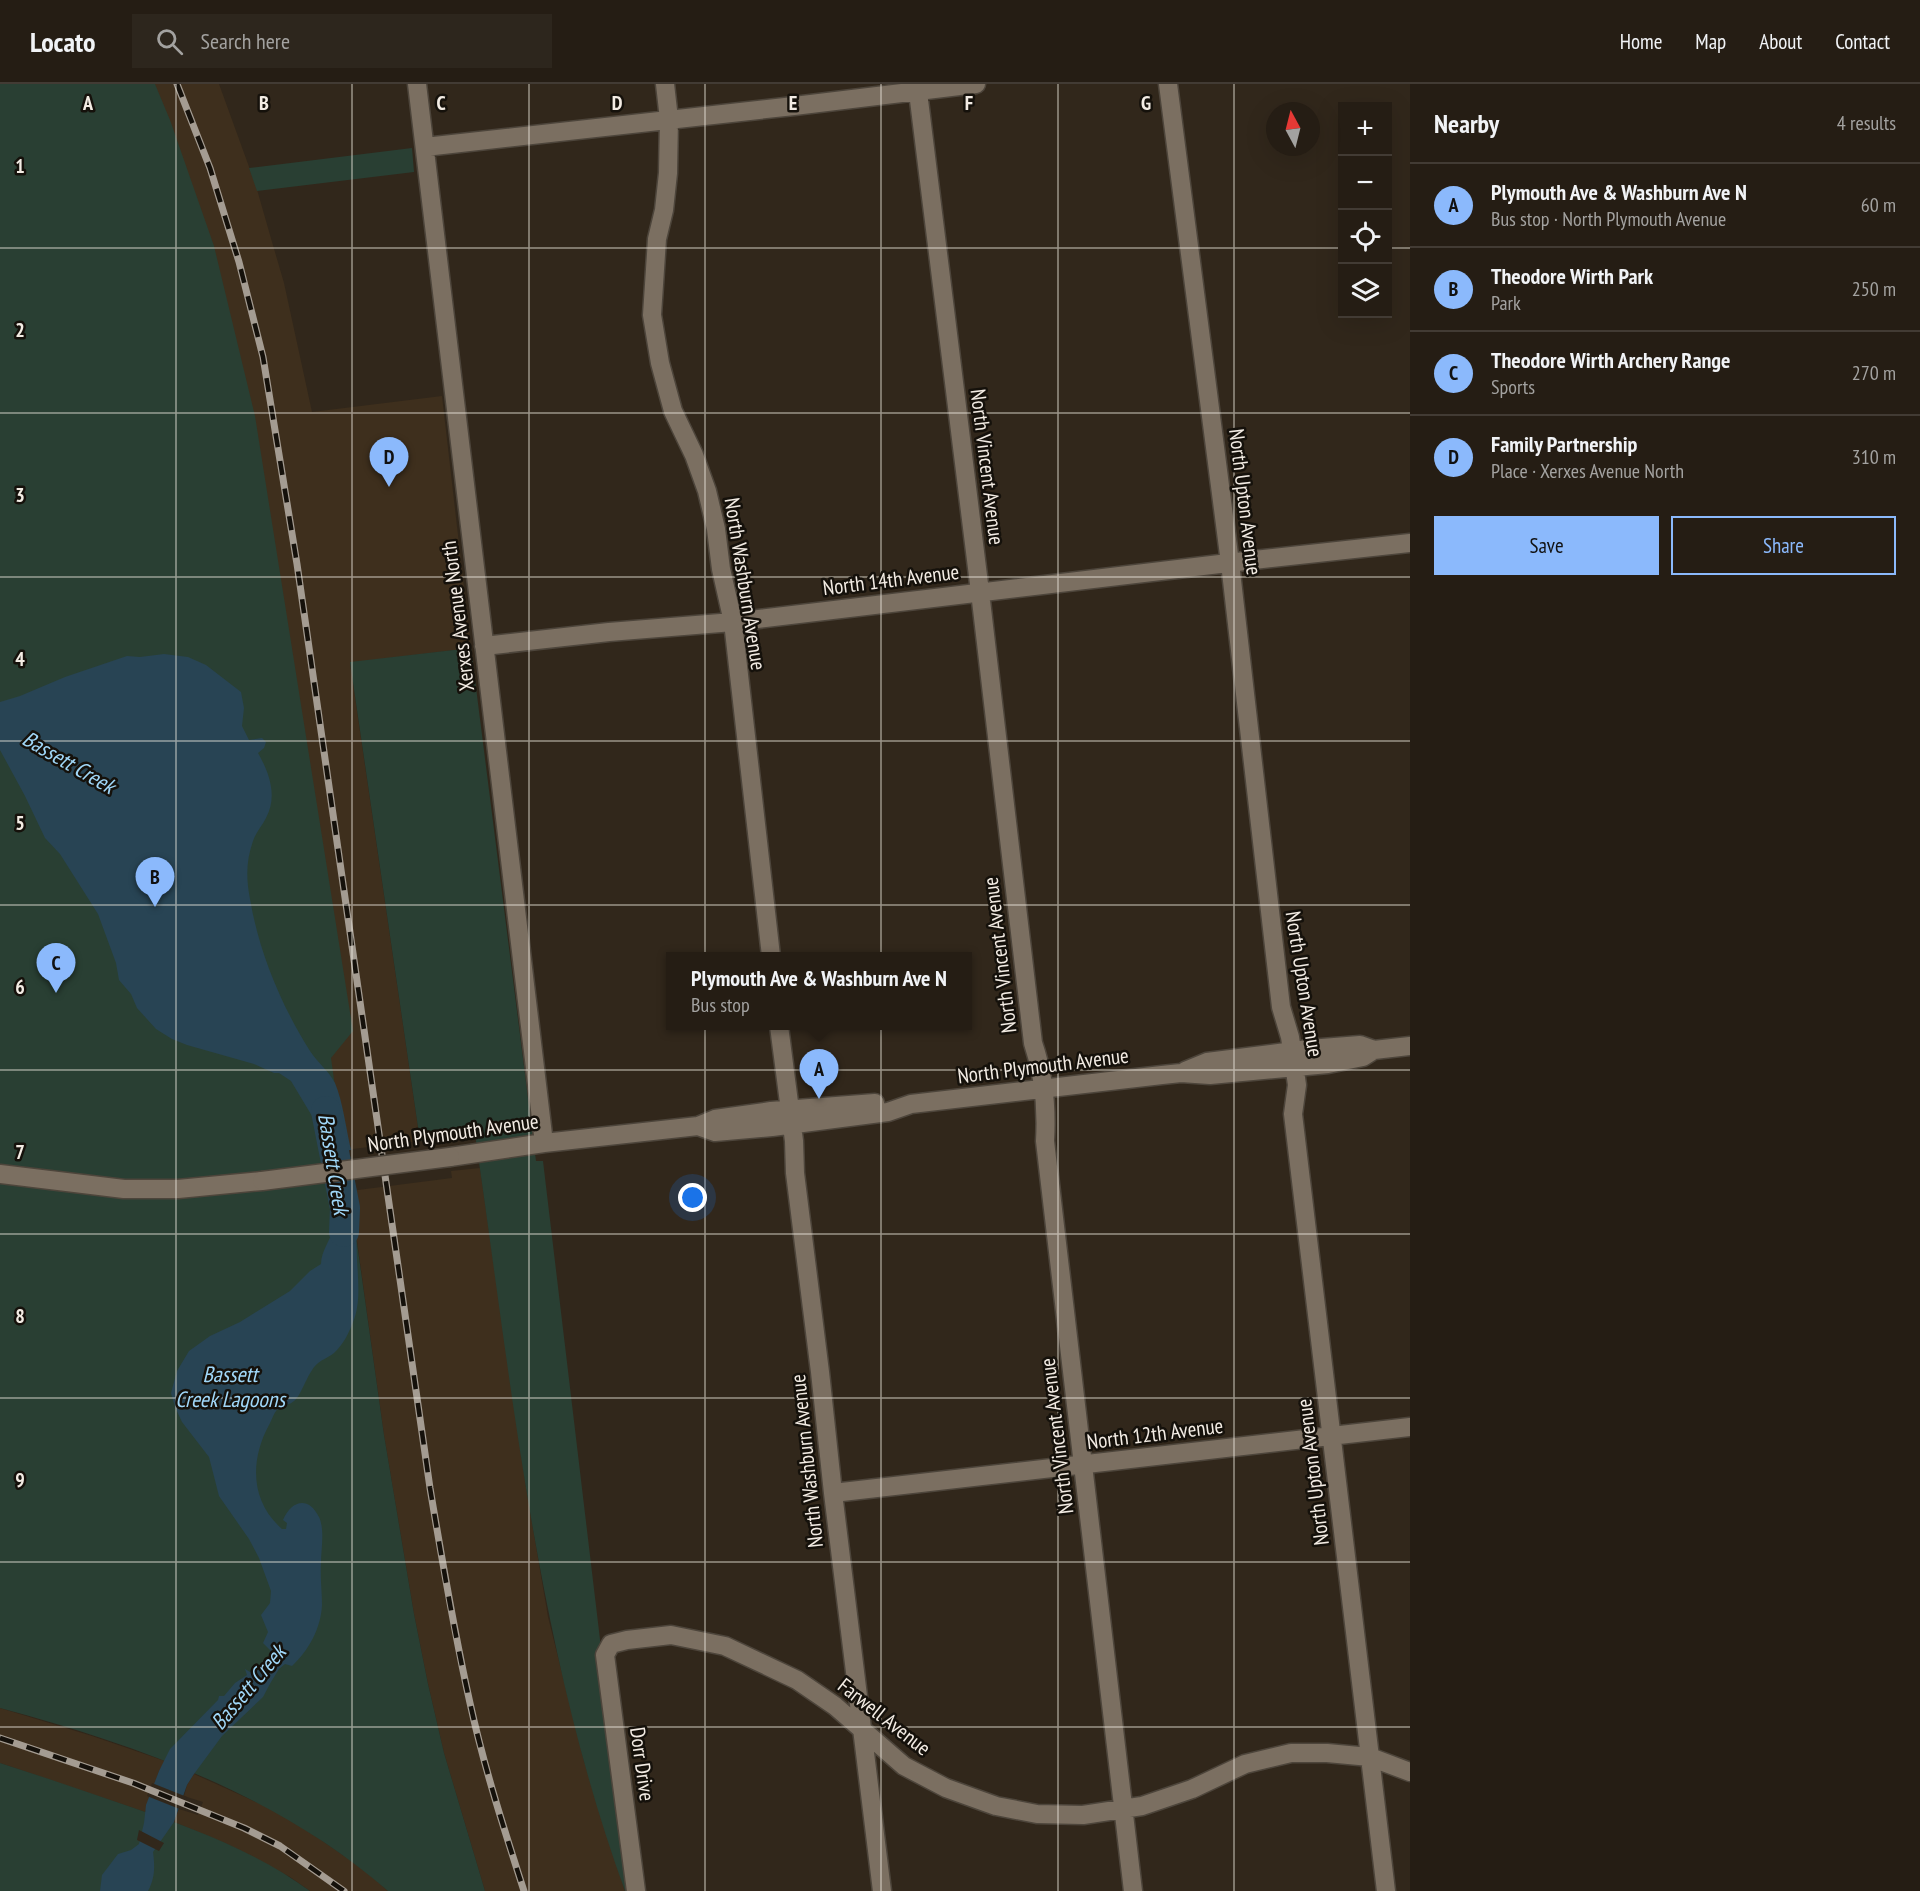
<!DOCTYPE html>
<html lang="en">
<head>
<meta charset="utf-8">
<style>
  :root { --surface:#251d14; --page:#2d261d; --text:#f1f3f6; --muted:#a3a2a0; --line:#423b34; --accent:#8bb9fc }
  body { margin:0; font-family:"PT Sans Narrow",sans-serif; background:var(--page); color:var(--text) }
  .controls { position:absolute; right:18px; top:18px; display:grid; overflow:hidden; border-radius:0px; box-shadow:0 6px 24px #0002 }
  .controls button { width:54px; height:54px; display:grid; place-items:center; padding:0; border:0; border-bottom:2px solid var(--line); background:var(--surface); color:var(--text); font:30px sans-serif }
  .compass { position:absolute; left:1266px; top:18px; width:54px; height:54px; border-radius:50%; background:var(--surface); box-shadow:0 6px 24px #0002; rotate:353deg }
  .you { position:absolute; left:693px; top:1114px; width:21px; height:21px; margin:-15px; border:4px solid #fff; border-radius:50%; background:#1a73e8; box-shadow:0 0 0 9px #1a73e833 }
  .badge { display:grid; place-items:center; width:39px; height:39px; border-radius:50%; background:var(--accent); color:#111; font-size:20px; font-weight:700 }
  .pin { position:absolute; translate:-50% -50px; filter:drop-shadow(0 2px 3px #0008) }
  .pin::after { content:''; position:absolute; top:32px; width:21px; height:18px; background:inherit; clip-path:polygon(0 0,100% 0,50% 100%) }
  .popup { position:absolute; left:666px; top:868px; width:306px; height:78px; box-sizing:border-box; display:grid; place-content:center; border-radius:0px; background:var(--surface); filter:drop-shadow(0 2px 4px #0005); font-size:20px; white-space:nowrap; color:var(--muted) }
  .popup b { font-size:22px; color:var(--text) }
  .popup::after { content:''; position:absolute; left:50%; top:100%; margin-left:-12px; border:12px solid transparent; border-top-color:var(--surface) }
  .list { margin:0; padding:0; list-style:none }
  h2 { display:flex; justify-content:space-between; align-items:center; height:78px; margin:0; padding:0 24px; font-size:26px }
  h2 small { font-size:20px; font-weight:400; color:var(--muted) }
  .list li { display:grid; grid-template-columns:39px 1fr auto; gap:18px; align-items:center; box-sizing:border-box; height:84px; padding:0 24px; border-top:2px solid var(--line) }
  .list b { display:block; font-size:22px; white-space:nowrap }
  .list p { margin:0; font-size:20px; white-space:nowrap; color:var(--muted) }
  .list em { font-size:20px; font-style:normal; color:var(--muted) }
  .actions { display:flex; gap:12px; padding:18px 24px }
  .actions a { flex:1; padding:14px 0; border:2px solid var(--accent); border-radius:0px; text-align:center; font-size:21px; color:var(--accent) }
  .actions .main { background:var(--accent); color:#111 }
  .icon { flex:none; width:33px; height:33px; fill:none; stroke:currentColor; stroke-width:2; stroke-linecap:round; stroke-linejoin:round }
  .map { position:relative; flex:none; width:1410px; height:1807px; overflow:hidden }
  header { display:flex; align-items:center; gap:36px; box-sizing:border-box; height:84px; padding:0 30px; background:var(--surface); border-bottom:2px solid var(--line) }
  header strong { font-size:28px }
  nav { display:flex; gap:33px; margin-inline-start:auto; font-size:21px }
  .search { width:420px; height:54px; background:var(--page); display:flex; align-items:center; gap:15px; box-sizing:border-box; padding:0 21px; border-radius:0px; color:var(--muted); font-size:22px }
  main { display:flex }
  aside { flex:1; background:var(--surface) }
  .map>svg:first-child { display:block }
  .built { fill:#3e2f1d }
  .green { fill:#293f33 }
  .water { fill:#284454 }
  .pier { fill:#31271b }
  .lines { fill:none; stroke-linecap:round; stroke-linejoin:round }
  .river { stroke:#284454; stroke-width:30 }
  .minor-casing { stroke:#4d453b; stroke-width:21 }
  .minor { stroke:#7b6f61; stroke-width:18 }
  .rail-casing { stroke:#a49c92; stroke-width:7 }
  .rail { stroke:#15110b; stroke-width:4.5; stroke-dasharray:14; stroke-linecap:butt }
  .minor-bridge-casing { stroke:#4d453b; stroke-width:21; stroke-linecap:butt }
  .minor-bridge { stroke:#7b6f61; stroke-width:18 }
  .grid { fill:none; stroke:#f3ece4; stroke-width:1.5; stroke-opacity:0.55 }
  .labels { text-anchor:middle; stroke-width:5; stroke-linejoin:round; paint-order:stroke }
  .street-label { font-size:21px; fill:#f3ece4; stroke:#15110b }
  .water-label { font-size:22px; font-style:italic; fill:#a0d7f8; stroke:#15110b }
  .grid-label { font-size:20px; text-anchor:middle; font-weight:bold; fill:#f3ece4; stroke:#15110b; stroke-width:5; stroke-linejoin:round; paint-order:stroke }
</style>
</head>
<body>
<header>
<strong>Locato</strong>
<div class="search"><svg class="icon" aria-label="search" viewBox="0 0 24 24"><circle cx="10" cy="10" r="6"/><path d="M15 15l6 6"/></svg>Search here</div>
<nav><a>Home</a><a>Map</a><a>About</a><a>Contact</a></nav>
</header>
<main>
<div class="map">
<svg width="1410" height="1807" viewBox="0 0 1410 1807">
  <rect width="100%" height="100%" fill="#31271b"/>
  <path class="built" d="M136,0H219L256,102L270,151L284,199L312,328L442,312L471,564L350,579L420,1057L344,1066Z
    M480,1084L526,1403L548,1533L584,1677L625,1807H485L444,1669L428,1600L414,1530L384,1351L350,1107L452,1094L451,1087Z
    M0,1624L92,1652L165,1677L159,1687L145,1728L0,1679Z
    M194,1690L267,1723L295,1738L363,1785L388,1807H310L290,1793L262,1778L229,1761L174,1738L179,1725L198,1731L203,1718L184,1712L187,1701Z"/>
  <path class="green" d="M0,0H155L170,36L214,162L255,332L353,947L331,974L384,1351L414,1530L428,1600L444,1669L485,1807H388C279,1712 138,1661 0,1624Z
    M412,64L414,88L257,107L249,84Z
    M471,564L536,1077H543L630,1807H625C537,1565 512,1304 475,1050L420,1057L350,578Z
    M0,1679C44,1693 88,1708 131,1723C193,1744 257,1768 310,1807H0Z"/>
  <path class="water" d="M164,570L188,573L206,581L241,608L244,624L242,642L249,656L262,654L266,658L264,664L258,669C269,688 278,712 266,734C262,742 256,748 253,757C246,777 246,794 250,815C259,868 281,921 310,967C317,978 329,987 335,999C343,1018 346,1045 351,1066L323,1069L312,1032L291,997L279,989H274L254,980L187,961L172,955L156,945L137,924L131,910L119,896L116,879L98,830L60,770L45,754L25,712L0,666V618L20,612L65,593L127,572L140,573Z
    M353,1106C356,1129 356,1152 357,1175C358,1196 361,1219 353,1238C349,1249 343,1261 334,1269C328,1274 320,1276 315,1282C307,1291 301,1312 294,1317C290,1321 282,1321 278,1325C274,1328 272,1336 269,1341C250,1376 250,1417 282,1445H286L287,1439L283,1436C291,1417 308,1411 319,1433C325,1446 321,1465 321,1479C320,1493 322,1507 322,1521C321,1544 309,1566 292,1582L285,1580L279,1585L271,1598L263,1613L222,1652L194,1690L187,1701L174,1738L153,1768C155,1783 155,1794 148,1807H100L102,1791L118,1770L131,1766L139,1760L144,1739L146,1721L159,1687L170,1665L218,1616L219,1612H224L235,1599L247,1591L245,1585L250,1588L270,1573V1566L263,1559L268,1548L261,1531L270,1519L271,1507L259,1474L249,1455L219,1412L209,1373L182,1338L175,1323L171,1309L177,1287L189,1267L210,1252L240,1238L290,1207L310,1187L321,1180C321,1166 332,1155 333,1143C334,1139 332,1136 332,1133C333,1122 336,1120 333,1109Z"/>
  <path class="pier" d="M152,1699L187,1713L182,1726L147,1712Z
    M139,1746L164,1759L159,1767L137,1756Z"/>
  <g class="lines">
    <path class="river" d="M326,1027L345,1124L344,1148"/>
    <defs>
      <path id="minor" d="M417,0L544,1059
        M665,0L669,35L668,89L664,126L657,155L652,231L660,279L673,327L694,371L707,407L716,445L721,485L733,538L771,872
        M917,0L980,508L1033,959C1044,991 1047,1023 1045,1057L1133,1807
        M1168,0L1230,479L1281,923L1290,953L1297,1001L1293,1030L1386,1807
        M425,63L794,22L976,0
        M484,562L609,548L733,538L1245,477L1410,459
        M779,942L794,1057L795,1089L820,1288L833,1409L882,1807
        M1185,987L1207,978L1309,965L1360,961L1374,966
        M698,1042L715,1048L772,1043L888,1028L911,1020L1162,991L1181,989L1210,991L1328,980L1363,973L1374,966L1410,962
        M450,1073L544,1059L698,1042L715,1035L771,1027L875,1019
        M0,1090L124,1105H178L262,1097
        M833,1409L1410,1343
        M636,1807L605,1571L611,1560L627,1556L671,1551L725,1562L797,1596L835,1622L904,1682L946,1704L996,1722L1037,1730L1083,1731L1142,1722L1192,1705L1245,1680L1291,1669H1327L1370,1673L1410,1688"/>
    </defs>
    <use href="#minor" class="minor-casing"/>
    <use href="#minor" class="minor"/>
    <defs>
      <path id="rail" d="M177,0L210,84L239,178L263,273L297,480L430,1404C442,1476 454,1548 470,1619C484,1683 504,1745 524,1807
        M0,1654L133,1699L244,1744L280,1762L344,1807"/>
    </defs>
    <use href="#rail" class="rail-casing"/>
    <use href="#rail" class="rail"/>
    <defs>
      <path id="minor-bridge" d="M262,1097L450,1073"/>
    </defs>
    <use href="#minor-bridge" class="minor-bridge-casing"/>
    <use href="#minor-bridge" class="minor-bridge"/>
  </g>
  <path class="grid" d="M176,0V1807M352,0V1807M529,0V1807M705,0V1807M881,0V1807M1058,0V1807M1234,0V1807M0,164H1342M1388,164H1410M0,329H1410M0,493H1410M0,657H1410M0,821H1410M0,986H1410M0,1150H1410M0,1314H1410M0,1478H1410M0,1643H1410"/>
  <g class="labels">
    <g class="street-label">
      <text transform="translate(987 383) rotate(83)" y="7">North Vincent Avenue</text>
      <text transform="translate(1245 418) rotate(83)" y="7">North Upton Avenue</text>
      <text transform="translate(891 496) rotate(-7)" y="7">North 14th Avenue</text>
      <text transform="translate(745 500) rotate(81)" y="7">North Washburn Avenue</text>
      <text transform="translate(458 532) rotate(-97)" y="7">Xerxes Avenue North</text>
      <text transform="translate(1000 871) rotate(-97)" y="7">North Vincent Avenue</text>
      <text transform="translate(1304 900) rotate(81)" y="7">North Upton Avenue</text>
      <text transform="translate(1043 982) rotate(-7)" y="7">North Plymouth Avenue</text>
      <text transform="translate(453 1049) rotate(-8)" y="7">North Plymouth Avenue</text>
      <text transform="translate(1155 1350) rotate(-7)" y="7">North 12th Avenue</text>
      <text transform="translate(1057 1352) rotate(-97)" y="7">North Vincent Avenue</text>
      <text transform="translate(807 1377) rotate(-96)" y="7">North Washburn Avenue</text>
      <text transform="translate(1313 1388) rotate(-97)" y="7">North Upton Avenue</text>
      <text transform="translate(884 1633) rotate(38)" y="7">Farwell Avenue</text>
      <text transform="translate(642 1680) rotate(82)" y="7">Dorr Drive</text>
    </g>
    <g class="water-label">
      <text transform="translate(69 678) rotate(30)" y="8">Bassett Creek</text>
      <text transform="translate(334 1080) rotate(81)" y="8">Bassett Creek</text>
      <text x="230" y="1298">Bassett<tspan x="230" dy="25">Creek Lagoons</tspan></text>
      <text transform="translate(248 1603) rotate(-50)" y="8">Bassett Creek</text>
    </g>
  </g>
  <g class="grid-label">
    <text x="88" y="26">A</text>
    <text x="264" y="26">B</text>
    <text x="441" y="26">C</text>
    <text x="617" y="26">D</text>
    <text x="793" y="26">E</text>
    <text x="969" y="26">F</text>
    <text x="1146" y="26">G</text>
    <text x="20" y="89">1</text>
    <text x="20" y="253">2</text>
    <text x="20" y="418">3</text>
    <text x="20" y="582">4</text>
    <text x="20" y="746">5</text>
    <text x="20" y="910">6</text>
    <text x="20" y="1075">7</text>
    <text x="20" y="1239">8</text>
    <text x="20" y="1403">9</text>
  </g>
</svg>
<div class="controls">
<button>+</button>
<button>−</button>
<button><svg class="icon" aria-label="locate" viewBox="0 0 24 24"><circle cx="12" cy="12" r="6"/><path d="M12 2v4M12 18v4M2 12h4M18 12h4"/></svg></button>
<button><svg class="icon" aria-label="layers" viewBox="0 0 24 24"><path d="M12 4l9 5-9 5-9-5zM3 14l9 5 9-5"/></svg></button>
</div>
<svg class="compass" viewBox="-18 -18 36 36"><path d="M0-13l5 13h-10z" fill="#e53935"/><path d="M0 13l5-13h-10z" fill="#a3a2a0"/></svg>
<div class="you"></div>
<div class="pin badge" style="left:819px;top:1015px">A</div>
<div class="popup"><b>Plymouth Ave &amp; Washburn Ave N</b>Bus stop</div>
<div class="pin badge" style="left:155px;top:823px">B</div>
<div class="pin badge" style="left:56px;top:909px">C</div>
<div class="pin badge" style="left:389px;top:403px">D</div>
</div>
<aside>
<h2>Nearby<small>4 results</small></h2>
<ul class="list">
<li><span class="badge">A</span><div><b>Plymouth Ave &amp; Washburn Ave N</b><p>Bus stop · North Plymouth Avenue</p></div><em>60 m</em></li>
<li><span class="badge">B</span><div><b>Theodore Wirth Park</b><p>Park</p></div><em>250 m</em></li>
<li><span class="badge">C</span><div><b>Theodore Wirth Archery Range</b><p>Sports</p></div><em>270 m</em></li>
<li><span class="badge">D</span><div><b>Family Partnership</b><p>Place · Xerxes Avenue North</p></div><em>310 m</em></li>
</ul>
<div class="actions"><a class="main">Save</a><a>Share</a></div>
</aside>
</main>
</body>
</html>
